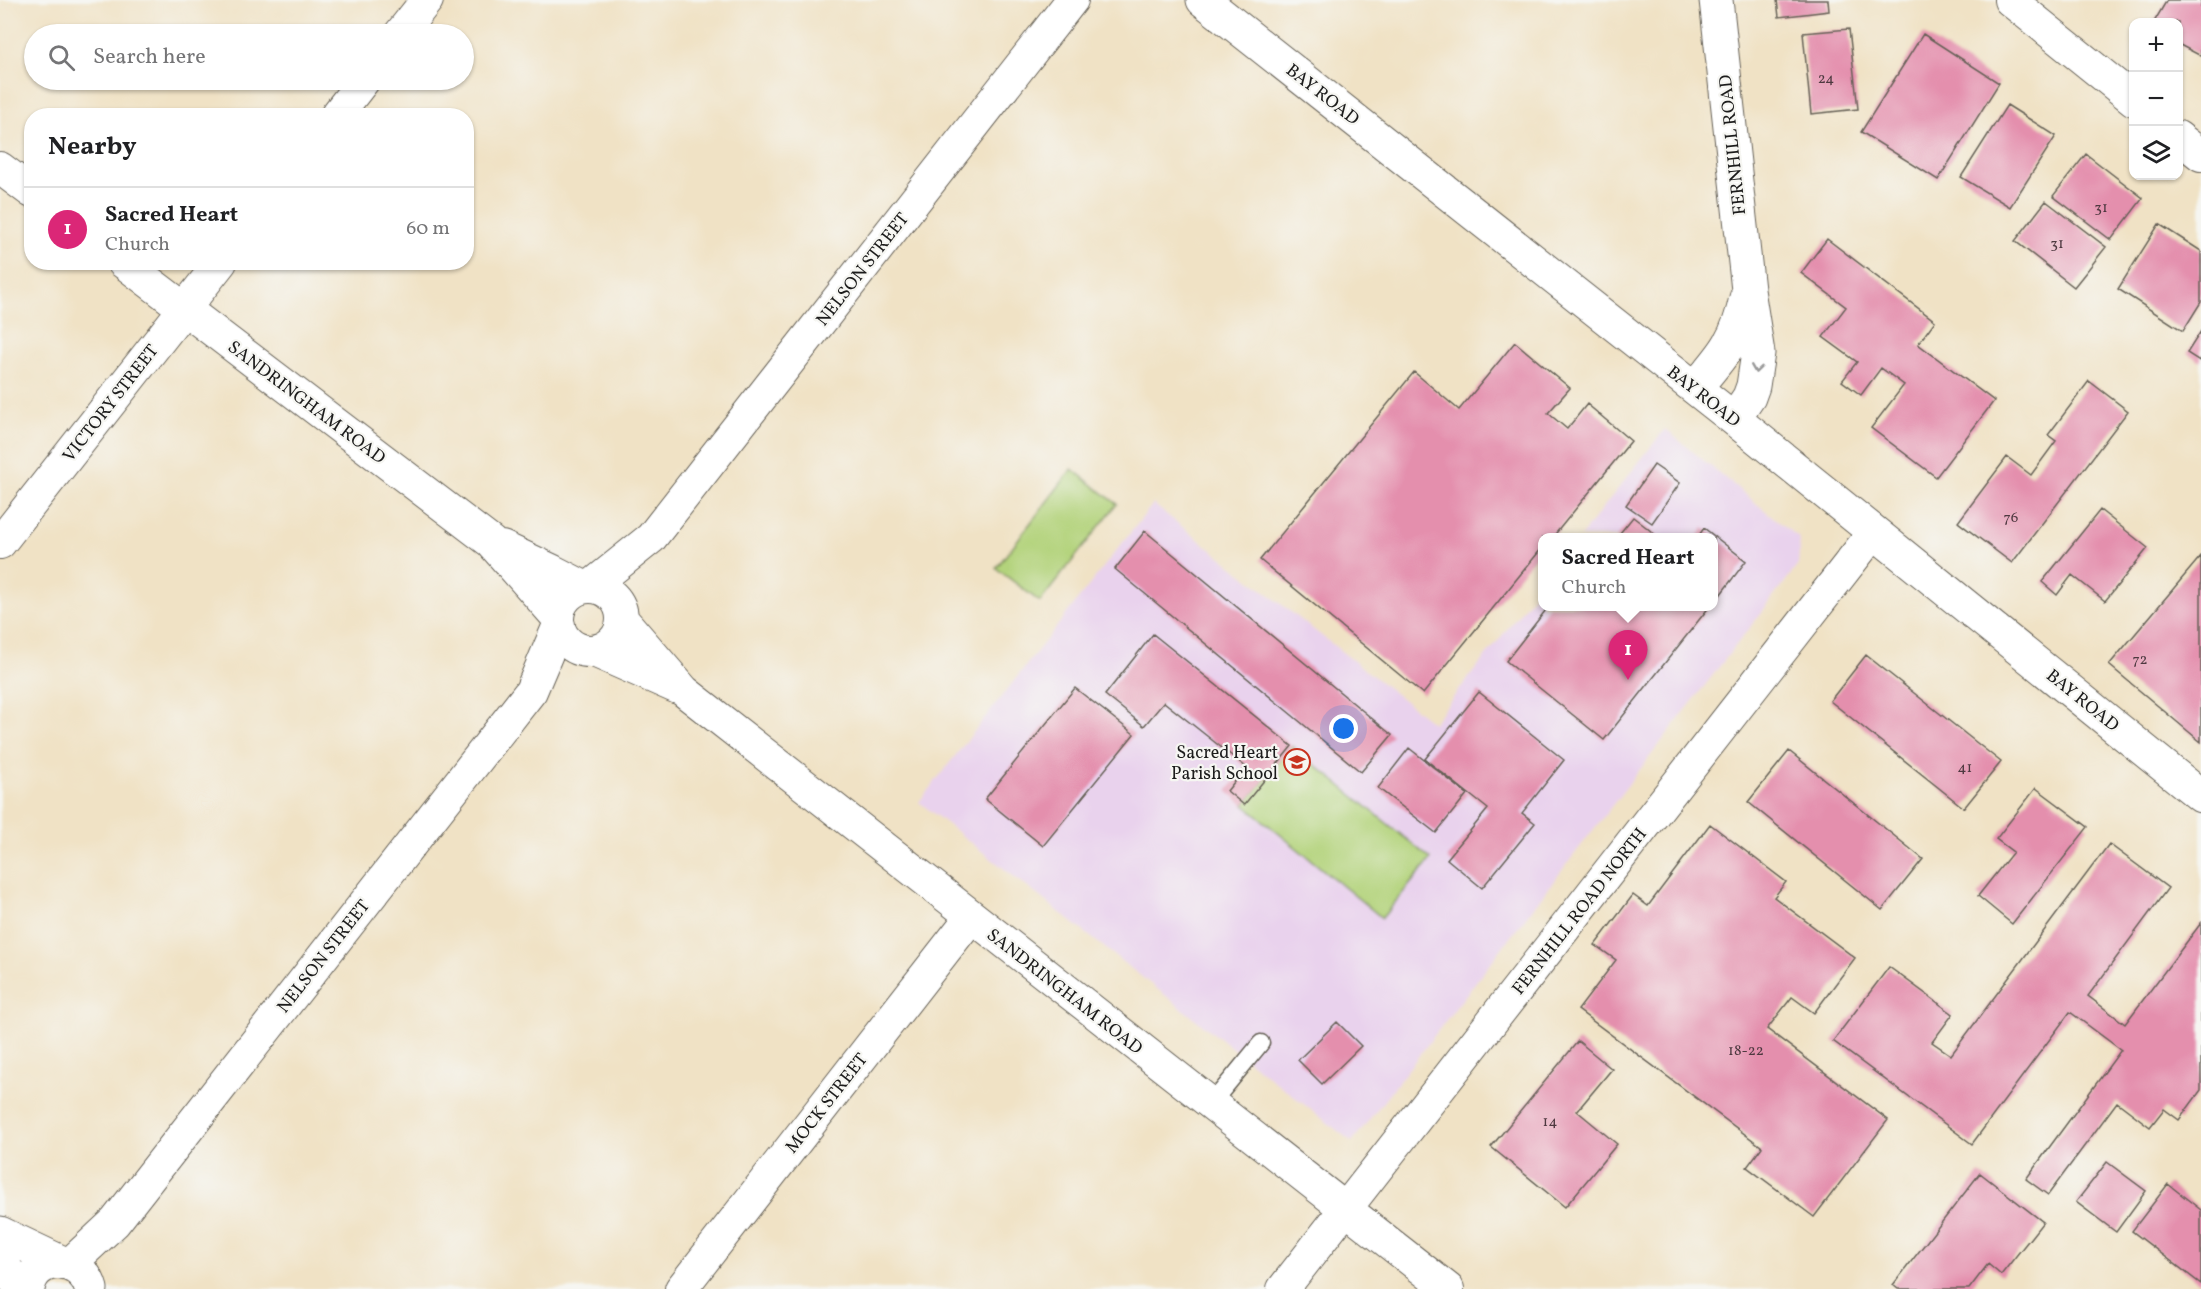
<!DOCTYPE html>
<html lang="en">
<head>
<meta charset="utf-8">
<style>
  :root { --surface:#fff; --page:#f2f2f2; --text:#202124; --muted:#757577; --line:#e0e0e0; --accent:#db2777 }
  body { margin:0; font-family:Vollkorn,serif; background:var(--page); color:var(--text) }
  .controls { position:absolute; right:18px; top:18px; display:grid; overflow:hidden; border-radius:12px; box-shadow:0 2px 4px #0004 }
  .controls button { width:54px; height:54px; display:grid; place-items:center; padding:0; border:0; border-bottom:2px solid var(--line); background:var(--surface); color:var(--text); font:30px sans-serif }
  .you { position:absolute; left:1344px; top:729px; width:21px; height:21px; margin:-15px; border:4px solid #fff; border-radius:50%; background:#1a73e8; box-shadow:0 0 0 9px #1a73e833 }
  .badge { display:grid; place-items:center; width:39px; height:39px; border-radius:50%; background:var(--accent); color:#fff; font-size:20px; font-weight:700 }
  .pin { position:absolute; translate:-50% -50px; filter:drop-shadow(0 2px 3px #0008) }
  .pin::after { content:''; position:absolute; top:32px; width:21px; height:18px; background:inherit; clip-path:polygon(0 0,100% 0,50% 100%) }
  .popup { position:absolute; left:1538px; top:533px; width:180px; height:78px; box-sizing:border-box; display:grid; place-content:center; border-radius:12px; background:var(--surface); filter:drop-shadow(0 2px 4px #0005); font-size:20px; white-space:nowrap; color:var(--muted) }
  .popup b { font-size:22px; color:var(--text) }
  .popup::after { content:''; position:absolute; left:50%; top:100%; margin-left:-12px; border:12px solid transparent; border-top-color:var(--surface) }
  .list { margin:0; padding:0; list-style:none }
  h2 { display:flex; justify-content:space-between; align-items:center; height:78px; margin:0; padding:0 24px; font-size:26px }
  h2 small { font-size:20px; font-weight:400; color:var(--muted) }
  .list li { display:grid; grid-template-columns:39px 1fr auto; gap:18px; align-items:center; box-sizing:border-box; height:84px; padding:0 24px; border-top:2px solid var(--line) }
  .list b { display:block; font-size:22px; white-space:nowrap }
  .list p { margin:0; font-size:20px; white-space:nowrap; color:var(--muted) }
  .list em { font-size:20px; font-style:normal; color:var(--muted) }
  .icon { flex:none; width:33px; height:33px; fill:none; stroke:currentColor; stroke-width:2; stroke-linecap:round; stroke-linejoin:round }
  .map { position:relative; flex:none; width:2201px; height:1289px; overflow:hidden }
  .search { position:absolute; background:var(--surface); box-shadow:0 2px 4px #0004; left:24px; top:24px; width:450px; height:66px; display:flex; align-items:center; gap:15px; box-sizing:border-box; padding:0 21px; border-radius:33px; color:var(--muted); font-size:22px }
  .panel { position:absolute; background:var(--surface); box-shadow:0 2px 4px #0004; left:24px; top:108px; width:450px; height:162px; border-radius:24px }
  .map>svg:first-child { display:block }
  .built { fill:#e9d2ed }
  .green { fill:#b3d37b; stroke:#68784c; stroke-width:1.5 }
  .building { fill:#e48fad }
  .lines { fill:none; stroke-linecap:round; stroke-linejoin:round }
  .lane-casing { stroke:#666157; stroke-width:19 }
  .street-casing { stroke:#666157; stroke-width:34 }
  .secondary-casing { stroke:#666157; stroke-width:35 }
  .lane { stroke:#fff; stroke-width:16 }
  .street { stroke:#fff; stroke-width:32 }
  .secondary { stroke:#fff; stroke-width:33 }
  .oneway { stroke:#999 }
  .labels { text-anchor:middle; stroke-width:4.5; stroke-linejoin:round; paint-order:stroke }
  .number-label { font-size:15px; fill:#4e3940 }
  .street-label { font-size:18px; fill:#1c1c1c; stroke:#f6f6f2 }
  .poi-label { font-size:18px; fill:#1c1c1c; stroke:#f6f6f2; text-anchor:end }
</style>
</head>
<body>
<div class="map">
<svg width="2201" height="1289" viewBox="0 0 2201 1289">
  <rect width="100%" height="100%" fill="#f6f6f2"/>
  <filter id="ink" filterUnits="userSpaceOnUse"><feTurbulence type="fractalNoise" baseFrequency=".0167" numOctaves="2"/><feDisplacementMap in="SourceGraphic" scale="12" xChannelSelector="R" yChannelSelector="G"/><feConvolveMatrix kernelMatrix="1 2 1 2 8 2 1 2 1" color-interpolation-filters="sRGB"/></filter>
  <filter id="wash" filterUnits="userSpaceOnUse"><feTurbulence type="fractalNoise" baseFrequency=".008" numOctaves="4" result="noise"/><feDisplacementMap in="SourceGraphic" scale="24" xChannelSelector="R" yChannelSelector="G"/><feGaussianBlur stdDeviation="1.35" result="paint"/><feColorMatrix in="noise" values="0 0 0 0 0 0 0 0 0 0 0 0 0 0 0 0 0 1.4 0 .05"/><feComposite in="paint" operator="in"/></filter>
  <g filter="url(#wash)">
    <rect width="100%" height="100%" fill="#f0e2c5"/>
    <path class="built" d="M1665,429L1800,539L1798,565L1352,1142L919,802L1153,504L1433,723L1542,585V606H1714V538L1580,537Z"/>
    <path class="green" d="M1072,469L1117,504L1040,602L996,568Z
      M1292,746L1431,859L1382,918L1244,805Z"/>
    <g id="blocks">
      <path class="building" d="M1777,0H1828L1829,11L1779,17Z
        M2167,0H2201V56L2178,44V22H2154Z
        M1849,29L1858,109L1811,114L1803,33Z
        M1923,34L1999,83L1938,180L1861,132Z
        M2007,105L2056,136L2010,207L1961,177Z
        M2086,154L2143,198L2111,240L2053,196Z
        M2046,201L2106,247L2074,287L2015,241Z
        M2159,224L2201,251V302L2183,331L2118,289Z
        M1827,239L1935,321L1918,344L1994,401L1936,477L1871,428L1904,385L1881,368L1861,395L1842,381L1857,362L1823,337L1846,307L1801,273Z
        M2201,331V362L2187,353Z
        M1515,342L1570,388L1548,413L1567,429L1587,404L1631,441L1552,538H1542V548L1423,694L1260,560L1414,372L1459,410Z
        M2089,381L2128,411L2012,563L1958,522L2007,457L2031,475L2056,441L2048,435Z
        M1654,465L1680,483L1652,523L1626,505Z
        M2100,510L2148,548L2105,601L2072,575L2057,595L2042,582Z
        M1633,517L1646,527L1659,538H1616Z
        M1704,528L1746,561L1714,603V538H1697Z
        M1145,531L1392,735L1361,772L1115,569Z
        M2201,556V742L2109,665Z
        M1549,606H1710L1604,740L1506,661Z
        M1153,634L1292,746L1244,805L1227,791L1246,767L1164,702L1144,726L1105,695Z
        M1866,655L2001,762L1964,808L1830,701Z
        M1075,688L1134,734L1043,846L985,799Z
        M1479,692L1564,760L1522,813L1535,823L1482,888L1447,859L1488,809L1425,759Z
        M1409,748L1467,794L1436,833L1378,788Z
        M1789,751L1923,859L1882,910L1748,802Z
        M2036,788L2088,827L2012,924L1978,896L2013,852L1996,839Z
        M1710,824L1786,882L1774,897L1855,958L1814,1013L1792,997L1767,1029L1888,1120L1814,1217L1747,1167L1762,1147L1578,1010L1616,960L1595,945L1633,895L1648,906Z
        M2109,844L2168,888L2088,996L2125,1024L2201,923V1090L2179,1120L2164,1109L2150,1127L2117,1102L2048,1195L2026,1179L2121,1050L2070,1012L1972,1144L1833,1041L1889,967L1953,1014L1932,1042L1951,1055Z
        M1337,1022L1361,1046L1322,1084L1298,1060Z
        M1578,1041L1612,1069L1577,1111L1617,1144L1565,1207L1491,1147Z
        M2107,1162L2146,1191L2116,1232L2076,1202Z
        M1980,1173L2043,1222L2001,1275L1988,1264L1969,1289H1898L1893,1285Z
        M2168,1184L2201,1210V1284L2132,1231Z"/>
    </g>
  </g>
  <g filter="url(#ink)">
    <use href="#blocks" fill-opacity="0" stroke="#666157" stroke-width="1.5"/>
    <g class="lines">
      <defs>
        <path id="lane" d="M1211,1104L1261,1043"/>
        <path id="street" d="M2010,0L2134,100
          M400,34L427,0
          M336,116L364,80
          M2178,137L2201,155
          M0,168L32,192
          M123,262L491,542L558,618
          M0,543L221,262
          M502,547L553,571L584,587
          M590,587L651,538L1072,0
          M558 619a32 32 0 1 1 64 0a32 32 0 1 1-64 0Z
          M622,619L684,691L1448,1289
          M594,651L678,688
          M70,1264L115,1222L531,691L559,625
          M681,1289L971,917
          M1283,1289L1874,532"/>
        <path id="secondary" d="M1203,0L1734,419L2201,796
          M1716,0L1748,290L1758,353L1753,386L1749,397L1734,419
          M1695,388C1723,355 1737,341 1746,298
          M0,1233L61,1262
          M0,1263L23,1289
          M28,1289C34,1253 82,1255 91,1289"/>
      </defs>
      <use href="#lane" class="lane-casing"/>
      <use href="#street" class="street-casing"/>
      <use href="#secondary" class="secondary-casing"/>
      <use href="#lane" class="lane"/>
      <use href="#street" class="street"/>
      <use href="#secondary" class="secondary"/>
    </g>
    <defs><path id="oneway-chevron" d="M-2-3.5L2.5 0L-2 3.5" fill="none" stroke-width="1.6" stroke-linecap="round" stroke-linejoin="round" transform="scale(1.5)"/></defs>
    <use class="oneway" href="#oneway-chevron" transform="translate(1756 369) rotate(98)"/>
  </g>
  <defs>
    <symbol id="school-ring" viewBox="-11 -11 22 22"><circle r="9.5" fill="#f6f6f2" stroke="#c8321e" stroke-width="1.5"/><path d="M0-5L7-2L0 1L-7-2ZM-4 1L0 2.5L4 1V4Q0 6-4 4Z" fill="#c8321e"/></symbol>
  </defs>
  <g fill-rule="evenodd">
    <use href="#school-ring" x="1282" y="747" width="30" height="30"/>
  </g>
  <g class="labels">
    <g class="number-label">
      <text x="1826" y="83">24</text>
      <text x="2101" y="212">31</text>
      <text x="2057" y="248">31</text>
      <text x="2011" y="522">76</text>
      <text x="2140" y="664">72</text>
      <text x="1965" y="772">41</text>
      <text x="1746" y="1055">18-22</text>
      <text x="1550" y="1126">14</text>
    </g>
    <g class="street-label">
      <text transform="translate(1323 94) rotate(38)" y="6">BAY ROAD</text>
      <text transform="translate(1732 145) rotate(-96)" y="6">FERNHILL ROAD</text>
      <text transform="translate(862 269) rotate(-52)" y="6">NELSON STREET</text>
      <text transform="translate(1704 396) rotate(38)" y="6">BAY ROAD</text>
      <text transform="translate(307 402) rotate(37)" y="6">SANDRINGHAM ROAD</text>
      <text transform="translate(110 403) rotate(-52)" y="6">VICTORY STREET</text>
      <text transform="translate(2083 700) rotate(39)" y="6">BAY ROAD</text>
      <text transform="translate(1579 911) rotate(-52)" y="6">FERNHILL ROAD NORTH</text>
      <text transform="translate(323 956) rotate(-52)" y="6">NELSON STREET</text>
      <text transform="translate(1065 991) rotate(38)" y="6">SANDRINGHAM ROAD</text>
      <text transform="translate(826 1103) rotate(-52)" y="6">MOCK STREET</text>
    </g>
    <g class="poi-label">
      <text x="1278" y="758">Sacred Heart<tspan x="1278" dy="21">Parish School</tspan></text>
    </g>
  </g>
</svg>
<div class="controls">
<button>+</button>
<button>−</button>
<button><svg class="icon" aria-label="layers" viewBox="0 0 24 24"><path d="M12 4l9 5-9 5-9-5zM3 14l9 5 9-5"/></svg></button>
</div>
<div class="you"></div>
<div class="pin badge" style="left:1628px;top:680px">1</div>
<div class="popup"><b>Sacred Heart</b>Church</div>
<div class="search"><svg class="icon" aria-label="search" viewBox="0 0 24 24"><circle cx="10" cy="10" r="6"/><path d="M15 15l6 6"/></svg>Search here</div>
<section class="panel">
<h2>Nearby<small></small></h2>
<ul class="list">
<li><span class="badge">1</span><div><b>Sacred Heart</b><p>Church</p></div><em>60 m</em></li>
</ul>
</section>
</div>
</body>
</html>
